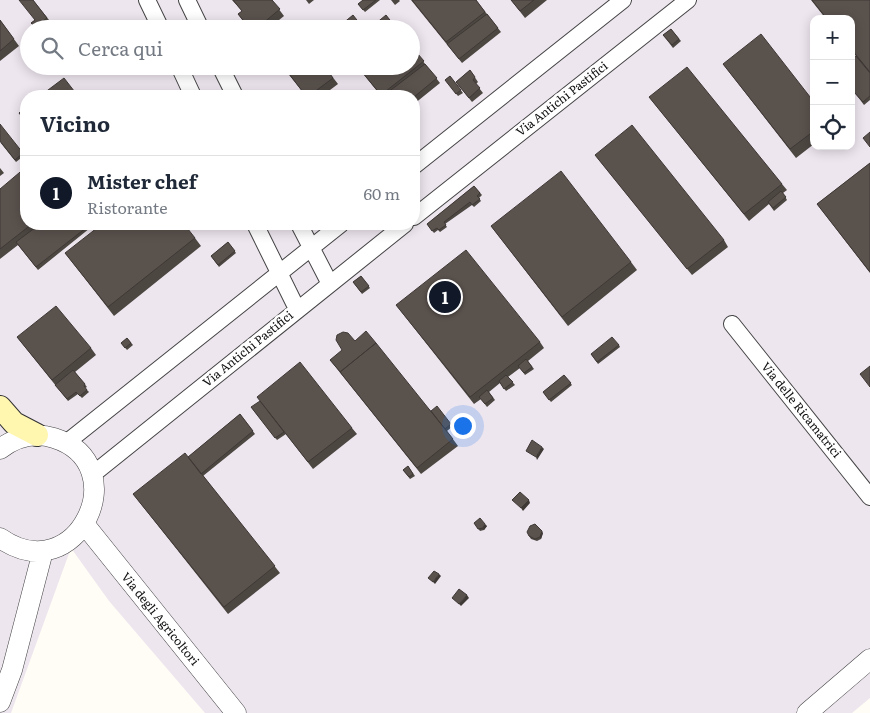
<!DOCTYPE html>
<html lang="it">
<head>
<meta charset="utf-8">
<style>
  :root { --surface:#fff; --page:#f2f2f3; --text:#1f2937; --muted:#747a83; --line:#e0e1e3; --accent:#111827 }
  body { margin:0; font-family:Literata,serif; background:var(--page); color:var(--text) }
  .controls { position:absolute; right:15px; top:15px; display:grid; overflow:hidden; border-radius:10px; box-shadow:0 2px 12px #0003 }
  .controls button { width:45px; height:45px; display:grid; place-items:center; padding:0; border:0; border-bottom:1px solid var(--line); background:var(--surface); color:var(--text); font:25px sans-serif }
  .you { position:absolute; left:462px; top:425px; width:18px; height:18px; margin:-12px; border:4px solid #fff; border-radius:50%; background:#1a73e8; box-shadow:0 0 0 8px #1a73e833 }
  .badge { display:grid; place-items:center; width:32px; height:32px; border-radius:50%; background:var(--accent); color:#fff; font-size:16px; font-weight:700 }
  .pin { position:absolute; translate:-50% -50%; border:2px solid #fff; box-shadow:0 1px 5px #0006 }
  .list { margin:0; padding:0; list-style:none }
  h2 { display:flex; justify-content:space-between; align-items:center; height:65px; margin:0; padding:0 20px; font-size:21px }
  h2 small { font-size:16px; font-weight:400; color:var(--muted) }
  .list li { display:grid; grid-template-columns:32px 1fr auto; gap:15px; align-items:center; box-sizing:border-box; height:75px; padding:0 20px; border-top:1px solid var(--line) }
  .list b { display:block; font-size:19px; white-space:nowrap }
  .list p { margin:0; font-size:16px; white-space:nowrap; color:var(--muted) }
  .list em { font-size:16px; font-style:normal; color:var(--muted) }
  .icon { flex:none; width:28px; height:28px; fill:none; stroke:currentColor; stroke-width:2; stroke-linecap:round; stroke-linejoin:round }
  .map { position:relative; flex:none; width:870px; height:713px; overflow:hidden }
  .search { position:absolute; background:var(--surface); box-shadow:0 2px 12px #0003; left:20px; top:20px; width:400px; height:55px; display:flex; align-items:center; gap:12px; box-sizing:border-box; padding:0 18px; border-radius:28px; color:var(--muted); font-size:19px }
  .panel { position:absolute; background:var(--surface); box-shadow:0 2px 12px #0003; left:20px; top:90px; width:400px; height:140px; border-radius:20px }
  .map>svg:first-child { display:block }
  .industrial { fill:#eee6ef; fill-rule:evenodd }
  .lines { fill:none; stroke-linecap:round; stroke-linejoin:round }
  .minor-casing { stroke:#444; stroke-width:18 }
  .tertiary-casing { stroke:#444; stroke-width:21 }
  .secondary-casing { stroke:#333; stroke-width:24 }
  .minor { stroke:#fff; stroke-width:16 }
  .tertiary { stroke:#fff; stroke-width:20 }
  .secondary { stroke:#fff6b0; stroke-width:22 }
  .wall { fill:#4d4742 }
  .shaded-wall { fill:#3f3936 }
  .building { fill:#5a524d; stroke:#3f3936 }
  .labels { text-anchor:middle; stroke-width:5; stroke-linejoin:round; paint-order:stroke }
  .street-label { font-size:12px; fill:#111; stroke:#fff }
</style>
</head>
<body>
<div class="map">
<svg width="870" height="713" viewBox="0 0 870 713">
  <rect width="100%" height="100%" fill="#fffdf5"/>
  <path class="industrial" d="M0,0H870V698L852,713H205L109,601L71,548L11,713H0ZM814,19H851V146H814ZM29,29H411V66H29ZM26,96H414V224H26Z"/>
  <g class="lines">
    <defs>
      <path id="minor" d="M147,0L161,29
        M187,0L201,29
        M179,66L193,96
        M220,66L235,96
        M414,166L623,0
        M414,217L688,0
        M255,224L297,309
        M299,224L330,284
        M732,324L870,497
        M66,443L341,224
        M92,475L405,224"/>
      <path id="tertiary" d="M0,449C16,437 35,432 54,438C137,464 77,592 0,538
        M85,525L236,713
        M0,702L12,670L43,551
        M807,713L870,659"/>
      <path id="secondary" d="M0,407L14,423L37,435"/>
    </defs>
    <use href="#minor" class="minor-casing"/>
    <use href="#tertiary" class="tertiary-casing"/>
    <use href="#secondary" class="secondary-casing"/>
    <use href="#minor" class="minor"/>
    <use href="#tertiary" class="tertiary"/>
    <use href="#secondary" class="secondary"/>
  </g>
  <path class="wall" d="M33,0L49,20L38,29H36L31,23L35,20Z
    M232,0H272L284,16L268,29H249L238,14L242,11Z
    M306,0H314L309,4Z
    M363,0H380L365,12L358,4Z
    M391,0H399L400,1L395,5Z
    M411,0H476L501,32L462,63Z
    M511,0H547L525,18Z
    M811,0H870V100L864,105L855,93L851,96V56L853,58L856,56L851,50V19H826Z
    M0,20L19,46L0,61Z
    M671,29L681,41L673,48L663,35Z
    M411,46L440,83L414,104V96H381L357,66H411Z
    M723,64L814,102V144L796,158Z
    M282,66H324L338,84L322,96H306Z
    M470,70L478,82L476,84L483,93L472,102L456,82Z
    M450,76L463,93L458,96L445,80Z
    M649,97L782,184L787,190L783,193L787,200L774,211L769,204L749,221Z
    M0,142L23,153L25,155L16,162Z
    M595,155L724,240L728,247L692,275Z
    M870,163V273L817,204Z
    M0,168L4,173L0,176Z
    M474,186L482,195L479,198L481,201L474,207L472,205L445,224L447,227L440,232L438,230L434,233L427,224Z
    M0,189L26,224H95L38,270L18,245L0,259Z
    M491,226L631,262L637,270L568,326Z
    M195,238L201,246L114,316L65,253Z
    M228,242L236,253L219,267L211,256Z
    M361,276L370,288L362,294L353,282Z
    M396,305L540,342L544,348L528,361L534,369L525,375L520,368L508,377L515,385L506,391L500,383L489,392L495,400L487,407L481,399L474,404Z
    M17,337L91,348L96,355L75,372L87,387L85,388L89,392L82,398L78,394L68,401Z
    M127,338L133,345L127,350L121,343Z
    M355,341L431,411L451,424L453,426L447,431L458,446L421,474L330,360Z
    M619,345L620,347L598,364L591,354Z
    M564,375L572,385L551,402L543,392Z
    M251,407L352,428L357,434L313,469L286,434L277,440Z
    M240,414L255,434L203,476L280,573L228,614L133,494L188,457Z
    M408,466L415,476L410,479L403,470Z
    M474,523L487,526L484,530L480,531Z
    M543,533L541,539L537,541L531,539L529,536Z"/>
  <path class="shaded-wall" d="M542,447L544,449L537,460L536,457Z
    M529,500L530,503L523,511L521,508Z
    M485,524L487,526L484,530L483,528Z
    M542,531L543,533L541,539L540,537Z
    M439,574L441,576L435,584L433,582Z
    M467,595L469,598L461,606L459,604Z"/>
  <path class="building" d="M19,0H33L47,18L35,27L31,23L35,20Z
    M233,0H272L280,9L256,29H250L238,14L242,11Z
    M363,0H376L363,10L358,4Z
    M412,0H476L485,12L446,42Z
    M511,0H534L520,11Z
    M812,0H870V72L851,49V19H827Z
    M487,14L498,28L459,59L447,44Z
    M353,15L364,29H336Z
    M386,15L397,29H369Z
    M0,20L14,39L0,51Z
    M671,29L679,39L672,45L663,35Z
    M761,34L814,102V131L790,149L723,64Z
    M411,46L424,61L381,95L357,66H411Z
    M851,56L853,58L856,56L870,73V96L863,102L853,91L851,93Z
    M425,64L437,78L414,97V96H383Z
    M283,66H324L333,78L309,96H306Z
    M687,67L782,184L744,214L649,97Z
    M470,70L475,77L473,80L480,88L469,98L456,82Z
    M450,76L461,90L456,94L445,80Z
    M64,78L78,96H40Z
    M26,107V122L19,113Z
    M0,124L23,153L15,160L0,141Z
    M632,125L724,240L687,269L595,155Z
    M870,132V147L863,138Z
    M870,163V272L817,204Z
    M26,167V224H32L0,249V189Z
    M561,171L631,262L562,317L491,226Z
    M474,186L480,193L477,196L480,199L472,205L470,202L444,222L446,225L439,230L437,228L432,231L427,224Z
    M781,191L786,197L773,208L768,202Z
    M40,224H91L36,267L16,242Z
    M102,224H184L195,238L108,307L65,253Z
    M228,242L235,251L218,265L211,256Z
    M466,250L540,342L470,397L396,305Z
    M361,276L369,286L361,292L353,282Z
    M56,306L91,348L52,380L17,337Z
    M366,331L376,343L340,372L342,374L330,360L342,350L336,340L337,335L343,332L348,333L355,341Z
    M612,337L619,345L597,362L591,354Z
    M127,338L131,343L125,348L121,343Z
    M376,343L453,439L417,468L340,372Z
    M526,359L532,367L524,373L518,366Z
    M300,362L352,428L308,462L257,397Z
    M870,366V387L860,374Z
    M73,370L85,384L84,386L87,390L80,396L76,392L67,399L55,385Z
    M506,375L513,382L504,389L499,381Z
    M564,375L571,383L549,400L543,392Z
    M487,390L493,398L485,404L479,397Z
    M260,401L284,432L275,438L251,407Z
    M437,406L451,424L445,429L431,411Z
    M240,414L253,431L201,474L188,457Z
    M532,440L542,447L536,457L526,451Z
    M185,453L275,566L224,607L133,494Z
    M408,466L413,474L409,477L403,470Z
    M520,492L529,500L521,508L512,500Z
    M480,518L485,524L483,528L478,529L474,523Z
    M535,524L542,531L540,537L535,539L529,536L527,532L530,526Z
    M434,571L439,574L433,582L428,578Z
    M459,589L467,595L459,604L452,598Z"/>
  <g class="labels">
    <g class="street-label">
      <text transform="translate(562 99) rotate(-38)" y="4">Via Antichi Pastifici</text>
      <text transform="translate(248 349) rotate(-39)" y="4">Via Antichi Pastifici</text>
      <text transform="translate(801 410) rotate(51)" y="4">Via delle Ricamatrici</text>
      <text transform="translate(160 619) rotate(51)" y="4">Via degli Agricoltori</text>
    </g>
  </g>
</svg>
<div class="controls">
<button>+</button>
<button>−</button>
<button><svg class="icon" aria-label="locate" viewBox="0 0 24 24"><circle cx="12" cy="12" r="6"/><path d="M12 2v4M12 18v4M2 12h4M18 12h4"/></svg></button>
</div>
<div class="you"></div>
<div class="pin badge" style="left:445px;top:297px">1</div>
<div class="search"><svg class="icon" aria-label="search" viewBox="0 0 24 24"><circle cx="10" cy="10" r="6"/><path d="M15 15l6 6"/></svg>Cerca qui</div>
<section class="panel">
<h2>Vicino<small></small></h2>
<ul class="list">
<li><span class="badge">1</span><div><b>Mister chef</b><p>Ristorante</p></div><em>60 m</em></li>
</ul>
</section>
</div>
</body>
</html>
